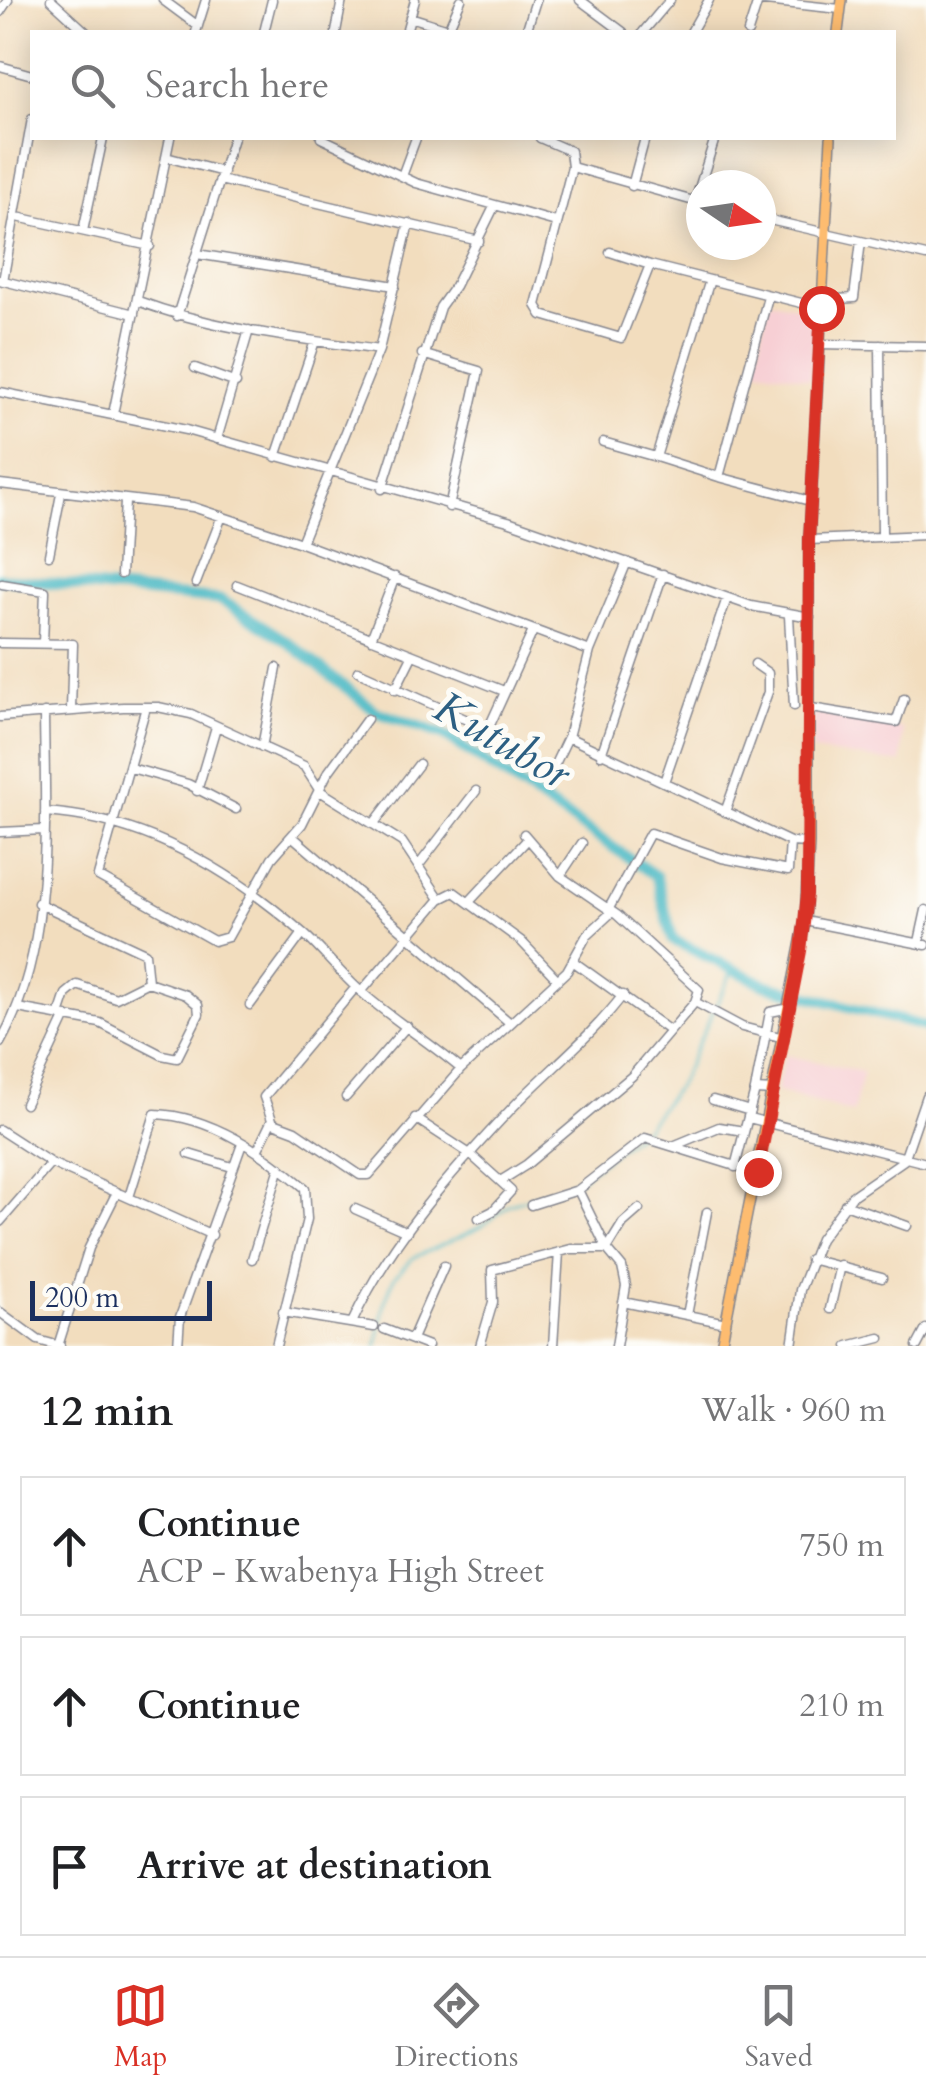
<!DOCTYPE html>
<html lang="en">
<head>
<meta charset="utf-8">
<style>
  :root { --surface:#fff; --page:#f6f6f6; --text:#202124; --muted:#757577; --line:#e0e0e0; --accent:#d93025 }
  body { margin:0; font-family:Cardo,serif; background:var(--page); color:var(--text) }
  .compass { position:absolute; left:686px; top:170px; width:90px; height:90px; border-radius:50%; background:var(--surface); box-shadow:0 5px 25px #0003; rotate:103deg }
  .scale { position:absolute; left:30px; bottom:25px; width:182px; box-sizing:border-box; padding-left:10px; border:5px solid #1b2f5e; border-top:0; font-size:28px; line-height:35px; white-space:nowrap; color:#1b2f5e; -webkit-text-stroke:8px #fdfcf7; paint-order:stroke }
  .stop { position:absolute; width:30px; height:30px; margin:-22px; border:8px solid #d93025; border-radius:50%; background:#fff }
  .stop.end { background:#d93025; border-color:#fff; box-shadow:0 2px 10px #0008 }
  .list { margin:0; padding:0; list-style:none }
  h2 { display:flex; justify-content:space-between; align-items:center; height:130px; margin:0; padding:0 40px; font-size:42px }
  h2 small { font-size:32px; font-weight:400; color:var(--muted) }
  .list li { display:grid; grid-template-columns:65px 1fr auto; gap:30px; align-items:center; box-sizing:border-box; height:140px; margin:0 20px 20px; padding:0 20px; border:2px solid var(--line); border-radius:0px }
  .list b { display:block; font-size:38px; white-space:nowrap }
  .list p { margin:0; font-size:32px; white-space:nowrap; color:var(--muted) }
  .list em { font-size:32px; font-style:normal; color:var(--muted) }
  .icon { flex:none; width:55px; height:55px; fill:none; stroke:currentColor; stroke-width:2; stroke-linecap:round; stroke-linejoin:round }
  .map { position:relative; flex:none; width:926px; height:1346px; overflow:hidden }
  .search { position:absolute; background:var(--surface); box-shadow:0 5px 25px #0003; left:30px; right:30px; top:30px; height:110px; display:flex; align-items:center; gap:25px; box-sizing:border-box; padding:0 35px; border-radius:0px; color:var(--muted); font-size:38px }
  .sheet { height:610px; background:var(--surface) }
  nav { display:flex; justify-content:space-around; align-items:center; box-sizing:border-box; height:140px; border-top:2px solid var(--line); background:var(--surface); font-size:28px; color:var(--muted) }
  nav a { display:grid; justify-items:center; gap:5px }
  nav .on { color:var(--accent) }
  .map>svg:first-child { display:block }
  .built { fill:#f7cfd4 }
  .lines { fill:none; stroke-linecap:round; stroke-linejoin:round }
  .stream { stroke:#4bb9c4; stroke-width:2.5 }
  .river { stroke:#4bb9c4; stroke-width:11 }
  .minor-casing { stroke:#86868e; stroke-width:11 }
  .major-casing { stroke:#86868e; stroke-width:12 }
  .minor { stroke:#fff; stroke-width:8 }
  .major { stroke:#fdbc70; stroke-width:9 }
  .route { stroke:#d93025; stroke-width:12 }
  .labels { text-anchor:middle; stroke-width:10; stroke-linejoin:round; paint-order:stroke }
  .water-label { font-size:45px; font-style:italic; fill:#2c5f82; stroke:#fdfcf7 }
</style>
</head>
<body>
<div class="map">
<svg width="926" height="1346" viewBox="0 0 926 1346">
  <rect width="100%" height="100%" fill="#fdfcf7"/>
  <filter id="ink" filterUnits="userSpaceOnUse"><feTurbulence type="fractalNoise" baseFrequency=".01" numOctaves="2"/><feDisplacementMap in="SourceGraphic" scale="20" xChannelSelector="R" yChannelSelector="G"/><feConvolveMatrix kernelMatrix="1 2 1 2 8 2 1 2 1" color-interpolation-filters="sRGB"/></filter>
  <filter id="wash" filterUnits="userSpaceOnUse"><feTurbulence type="fractalNoise" baseFrequency=".0048" numOctaves="4" result="noise"/><feDisplacementMap in="SourceGraphic" scale="40" xChannelSelector="R" yChannelSelector="G"/><feGaussianBlur stdDeviation="2.25" result="paint"/><feColorMatrix in="noise" values="0 0 0 0 0 0 0 0 0 0 0 0 0 0 0 0 0 1.4 0 .05"/><feComposite in="paint" operator="in"/></filter>
  <g filter="url(#wash)">
    <rect width="100%" height="100%" fill="#f2ddbe"/>
    <path class="built" d="M769,300L815,311L810,379L755,368Z
      M813,712L903,729L901,763L812,751Z
      M785,1055L863,1072L853,1113L776,1091Z"/>
    <g class="lines">
      <path class="stream" d="M377,1346L384,1304L394,1278L413,1258L481,1227L510,1204L573,1184L645,1128L680,1082L733,969"/>
      <path class="river" d="M0,578L221,600L285,640L377,712L444,735L656,876L673,940L766,985L926,1027"/>
    </g>
  </g>
  <g filter="url(#ink)">
    <g class="lines">
      <defs>
        <path id="minor" d="M51,0L86,32
          M163,0L198,26
          M580,0L623,32
          M756,0L840,9
          M0,12L8,0
          M410,17L448,29
          M196,32L206,0
          M264,32L272,0
          M336,32L342,0
          M406,32L415,0
          M447,32L461,0
          M526,32L536,0
          M643,32L670,0
          M691,32L709,0
          M748,32L758,1
          M0,66L32,75
          M321,138L416,183L556,222
          M540,138L570,151L572,167L701,203
          M166,157L223,172
          M572,167L536,305L542,315L621,338L650,265L821,308
          M402,176L416,138
          M220,180L479,241
          M632,186L645,138
          M695,201L715,138
          M17,217L150,246
          M761,218L926,256
          M83,231L103,138
          M610,252L650,265
          M197,254L395,286
          M0,280L134,314
          M3,281L32,119
          M709,283L656,457L719,477L768,297
          M821,300L854,298L861,241
          M138,301C215,330 297,338 379,350
          M177,316L233,138
          M819,344L926,346
          M880,345L882,534
          M422,354L479,371L449,507
          M195,368L236,383
          M0,392L186,430L508,521L751,606L810,617
          M113,414L170,138
          M217,439L249,330
          M603,442L656,457
          M276,457L315,341
          M719,477L810,501
          M0,484L193,507L301,543L590,651
          M382,489L440,307L455,286L495,205
          M809,540L926,535
          M301,543L379,350L409,223
          M49,555L61,494
          M121,574L125,502
          M196,583L222,516
          M2,584L45,591L43,643
          M237,585L504,691
          M789,616L794,706
          M371,639L395,577
          M0,643L73,644L71,709
          M358,671L476,724
          M395,690L411,658
          M146,707L98,876L214,941L228,937L272,858L302,824L327,774L367,719
          M811,708L896,722L904,699
          M0,717L123,707H158L191,714L304,766L320,791L402,842L440,899
          M490,725L533,631
          M568,737L790,842L809,843
          M262,747L277,668
          M601,755L663,574
          M131,768L188,784L236,809
          M664,782L727,598
          M546,783L568,737L590,651L627,562
          M197,791L216,727
          M45,812C143,818 230,869 304,934C323,951 339,972 358,989C390,1018 428,1041 461,1069
          M725,812L768,692V673L755,664
          M375,822L419,764
          M0,832L44,830
          M293,837L509,1022
          M419,865L476,791
          M560,876L582,843
          M469,902L528,839
          M38,903L145,953L148,982
          M608,910L650,833L722,858L788,871L790,842
          M805,921L926,945
          M919,942L926,910
          M574,962L670,1031
          M361,992L440,899L454,892L521,941L557,979
          M695,1002L742,1027L784,1038
          M250,1005L303,933
          M18,1008L100,1023L162,1055L177,1058L199,1014L198,1005L186,995L148,982
          M59,1015L66,994L77,985L116,998L148,982
          M0,1043C54,948 45,819 44,713
          M774,1091L755,1090L770,1012L790,1008
          M346,1097L407,1026
          M713,1100L750,1111
          M25,1104L66,1016
          M415,1118L470,1154L511,1191L493,1211L479,1218
          M749,1118L926,1163
          M271,1122L295,1131L360,1175H369L461,1069L567,971L587,935L612,912
          M0,1130L51,1163L212,1235
          M673,1146L719,1127L744,1131
          M257,1151L272,1120L264,1097L356,987
          M189,1154L232,1167
          M735,1167L755,1090
          M502,1180L526,1165L632,1076L695,1002L699,990L617,915L560,876L524,834
          M578,1190L607,1249L622,1267L626,1286L616,1346
          M129,1197L155,1114C211,1116 264,1153 305,1188L307,1219L276,1346
          M845,1204L907,1226
          M531,1205L578,1190L645,1138L758,1173
          M355,1209L407,1232
          M0,1222L51,1163
          M252,1259L280,1167
          M810,1259L882,1278
          M623,1302L726,1323
          M830,1309L840,1265
          M0,1312L38,1340L60,1346
          M283,1312L374,1327
          M687,1315L707,1212
          M352,1323C388,1243 454,1169 514,1106C551,1068 590,1038 623,995
          M384,1329L428,1346
          M412,1339L444,1266
          M58,1346L89,1248L117,1192
          M178,1346L180,1317L242,1144
          M480,1346L493,1302L492,1270L571,1249H607L623,1223L639,1209
          M553,1346L559,1252
          M792,1346L800,1290L820,1239L852,1196L904,1160L926,1096
          M848,1346L880,1338
          M917,1346L926,1329"/>
        <path id="major" d="M838,32L842,0
          M721,1346L805,921L809,843V540L831,138"/>
      </defs>
      <use href="#minor" class="minor-casing"/>
      <use href="#major" class="major-casing"/>
      <use href="#minor" class="minor"/>
      <use href="#major" class="major"/>
    </g>
  </g>
  <g class="lines" filter="url(#ink)">
    <path class="route" d="M758,1172L801,951L807,894L809,540L821,308"/>
  </g>
  <g class="labels">
    <g class="water-label">
      <text transform="translate(503 739) rotate(30)" y="16">Kutubor</text>
    </g>
  </g>
</svg>
<svg class="compass" viewBox="-18 -18 36 36"><path d="M0-13l5 13h-10z" fill="#e53935"/><path d="M0 13l5-13h-10z" fill="#757577"/></svg>
<div class="scale">200 m</div>
<div class="stop" style="left:821px;top:308px"></div>
<div class="stop end" style="left:758px;top:1172px"></div>
<div class="search"><svg class="icon" aria-label="search" viewBox="0 0 24 24"><circle cx="10" cy="10" r="6"/><path d="M15 15l6 6"/></svg>Search here</div>
</div>
<section class="sheet">
<h2>12 min<small>Walk · 960 m</small></h2>
<ul class="list">
<li><svg class="icon" aria-label="ahead" viewBox="0 0 24 24"><path d="M12 20V5M6 11l6-6 6 6"/></svg><div><b>Continue</b><p>ACP - Kwabenya High Street</p></div><em>750 m</em></li>
<li><svg class="icon" aria-label="ahead" viewBox="0 0 24 24"><path d="M12 20V5M6 11l6-6 6 6"/></svg><div><b>Continue</b></div><em>210 m</em></li>
<li><svg class="icon" aria-label="arrive" viewBox="0 0 24 24"><path d="M6 21V4h12l-3 4 3 4H6"/></svg><div><b>Arrive at destination</b></div></li>
</ul>
</section>
<nav>
<a class="on"><svg class="icon" aria-label="map" viewBox="0 0 24 24"><path d="M3 6l6-2 6 2 6-2v14l-6 2-6-2-6 2zM9 4v14M15 6v14"/></svg>Map</a>
<a><svg class="icon" aria-label="directions" viewBox="0 0 24 24"><path d="M12 3l9 9-9 9-9-9zM9 14v-3h6M13 9l2 2-2 2"/></svg>Directions</a>
<a><svg class="icon" aria-label="saved" viewBox="0 0 24 24"><path d="M7 4h10v16l-5-4-5 4z"/></svg>Saved</a>
</nav>
</body>
</html>
